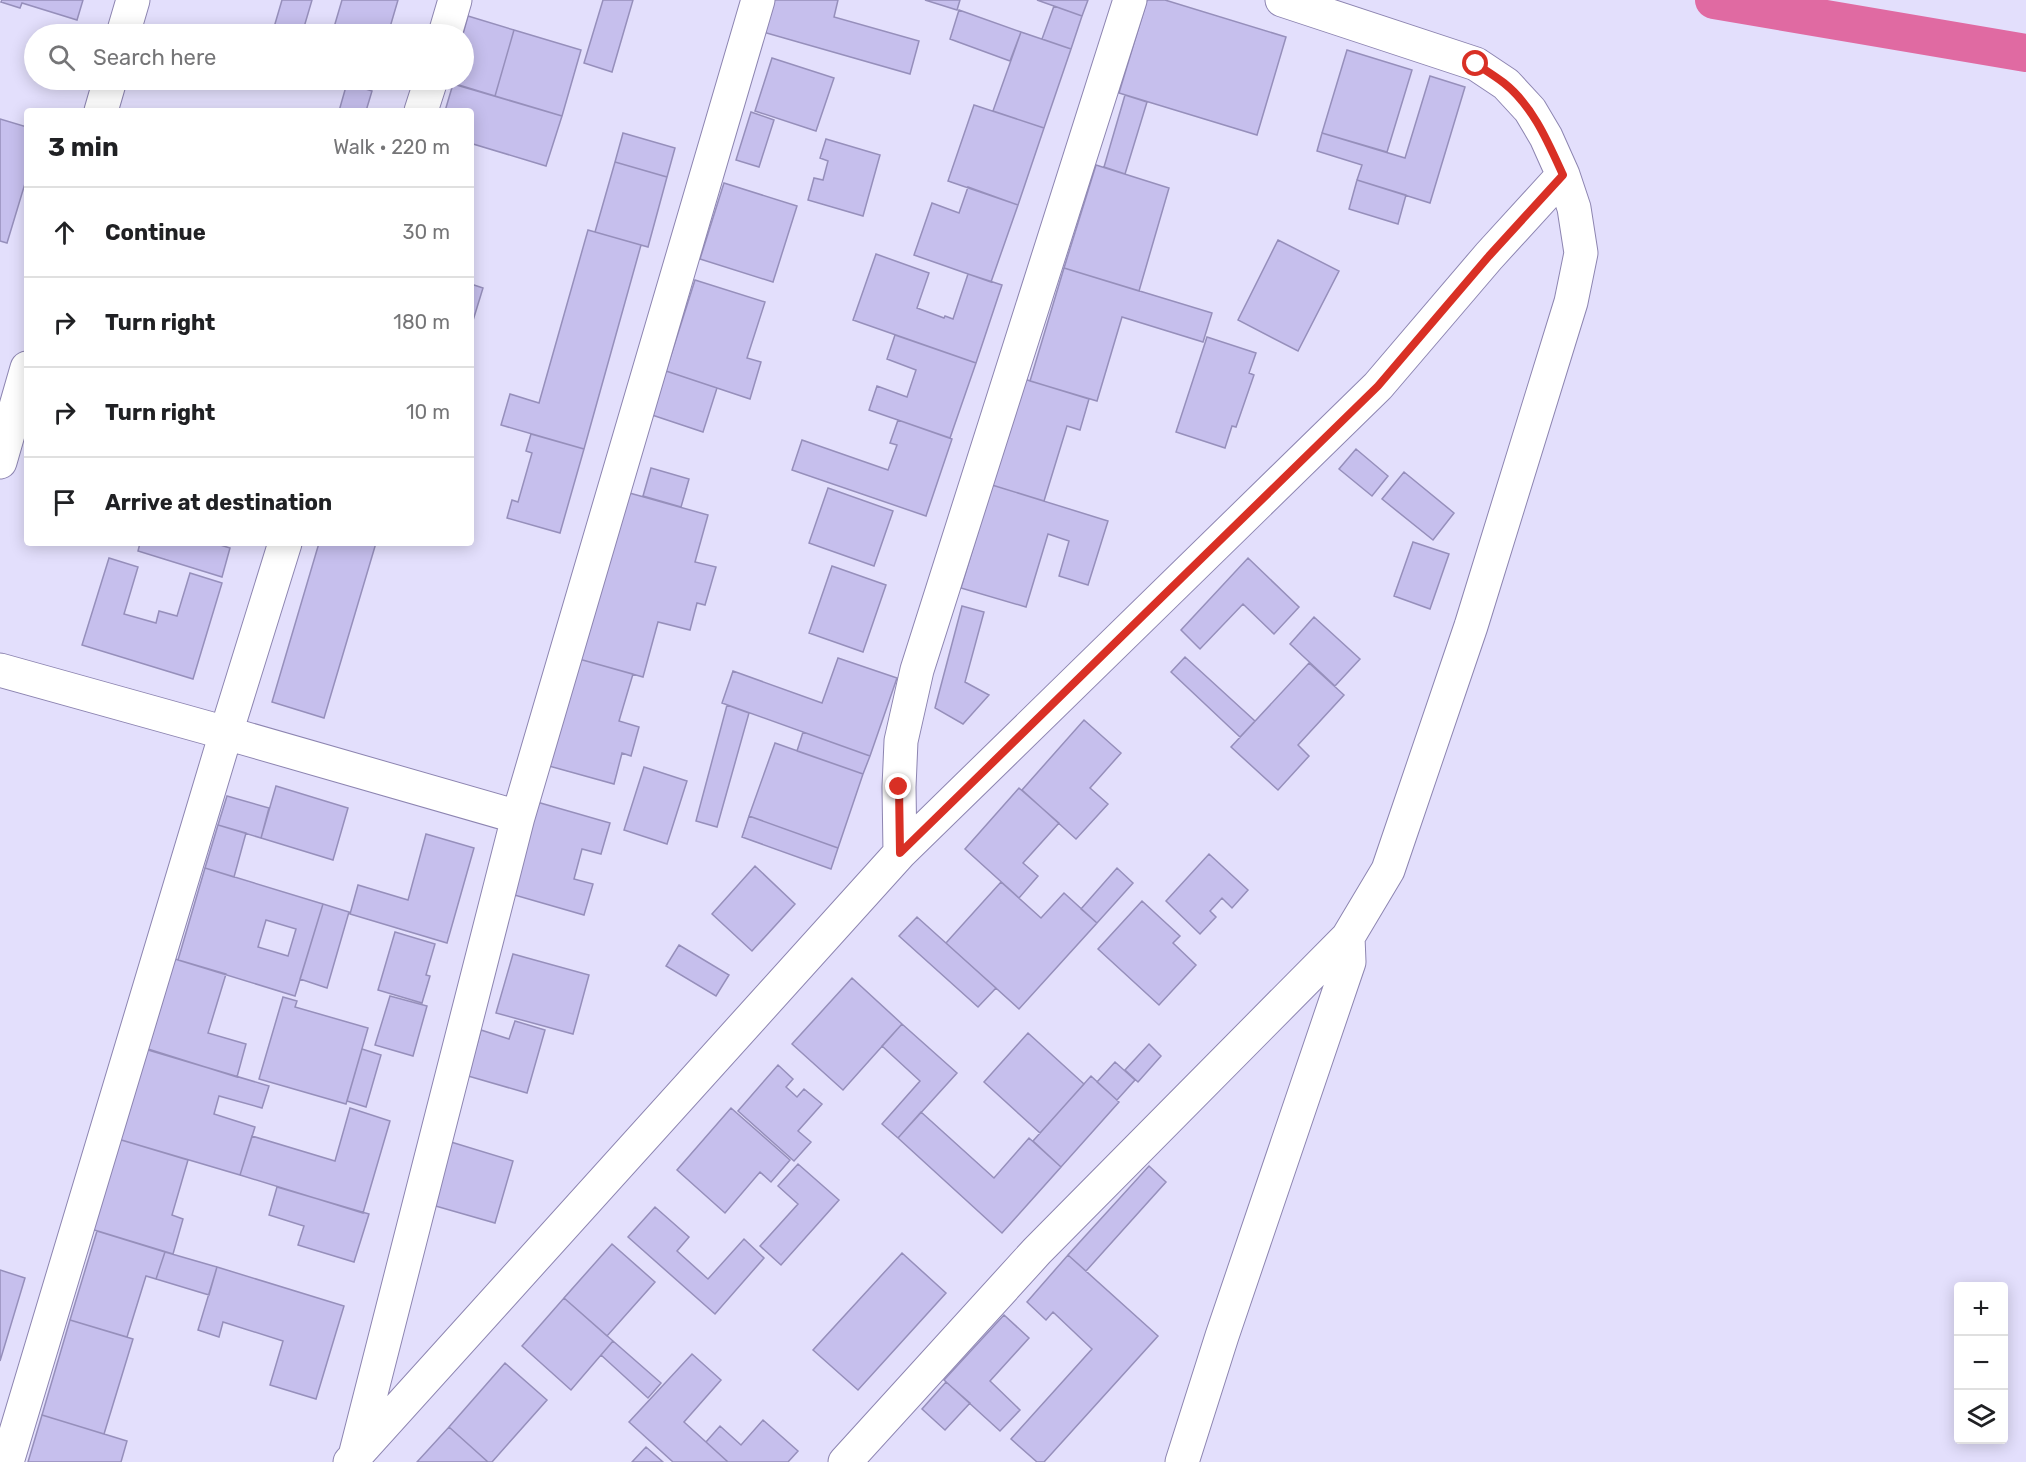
<!DOCTYPE html>
<html lang="en">
<head>
<meta charset="utf-8">
<style>
  :root { --surface:#fff; --page:#f6f6f6; --text:#202124; --muted:#757577; --line:#e0e0e0 }
  body { margin:0; font-family:Rubik,sans-serif; background:var(--page); color:var(--text) }
  .controls { position:absolute; right:18px; bottom:18px; display:grid; overflow:hidden; border-radius:6px; box-shadow:0 3px 15px #0003 }
  .controls button { width:54px; height:54px; display:grid; place-items:center; padding:0; border:0; border-bottom:2px solid var(--line); background:var(--surface); color:var(--text); font:30px sans-serif }
  .stop { position:absolute; width:18px; height:18px; margin:-14px; border:4px solid #d93025; border-radius:50%; background:#fff }
  .stop.end { background:#d93025; border-color:#fff; box-shadow:0 2px 6px #0008 }
  .list { margin:0; padding:0; list-style:none }
  h2 { display:flex; justify-content:space-between; align-items:center; height:78px; margin:0; padding:0 24px; font-size:26px }
  h2 small { font-size:20px; font-weight:400; color:var(--muted) }
  .list li { display:grid; grid-template-columns:39px 1fr auto; gap:18px; align-items:center; box-sizing:border-box; height:90px; padding:0 24px; border-top:2px solid var(--line) }
  .list b { display:block; font-size:22px; white-space:nowrap }
  .list em { font-size:20px; font-style:normal; color:var(--muted) }
  .icon { flex:none; width:33px; height:33px; fill:none; stroke:currentColor; stroke-width:2; stroke-linecap:round; stroke-linejoin:round }
  .map { position:relative; flex:none; width:2026px; height:1462px; overflow:hidden }
  .search { position:absolute; background:var(--surface); box-shadow:0 3px 15px #0003; left:24px; top:24px; width:450px; height:66px; display:flex; align-items:center; gap:15px; box-sizing:border-box; padding:0 21px; border-radius:33px; color:var(--muted); font-size:22px }
  .panel { position:absolute; background:var(--surface); box-shadow:0 3px 15px #0003; left:24px; top:108px; width:450px; height:438px; border-radius:6px }
  .map>svg:first-child { display:block }
  .lines { fill:none; stroke-linecap:round; stroke-linejoin:round }
  .canal { stroke:#e06aa2; stroke-width:38 }
  .building { fill:#c6bfed; stroke:#968fbb; stroke-width:1.5; fill-rule:evenodd }
  .street-casing { stroke:#8d85b1; stroke-width:35 }
  .street { stroke:#fff; stroke-width:33 }
  .route { stroke:#d93025; stroke-width:8 }
</style>
</head>
<body>
<div class="map">
<svg width="2026" height="1462" viewBox="0 0 2026 1462">
  <rect width="100%" height="100%" fill="#e3dffc"/>
  <g class="lines">
    <path class="canal" d="M1714,0L2026,53"/>
  </g>
  <path class="building" d="M2,0H83L77,20L22,3L20,8L1,2Z
    M282,0H312L302,34H272Z
    M342,0H398L388,34H332Z
    M603,0H633L612,72L584,63Z
    M772,0H838L834,17L919,41L910,74L763,32Z
    M925,0H960L957,10Z
    M1037,0H1088L1082,16Z
    M1147,0H1165L1286,37L1257,135L1119,93Z
    M1054,6L1082,16L1071,49L1042,39Z
    M959,10L1021,32L1010,61L950,39Z
    M468,16L514,30L495,96L449,82V80H464L463,34Z
    M514,30L581,50L562,116L495,96Z
    M1021,32L1071,49L1044,128L993,111Z
    M1347,50L1412,70L1387,152L1322,133Z
    M772,58L834,78L816,131L755,111Z
    M1430,76L1465,87L1430,203L1357,180L1362,165L1317,151L1322,133L1405,158Z
    M347,83L372,91L366,111H339Z
    M453,84L562,116L546,166L473,144L471,150V111H445Z
    M1125,95L1147,102L1125,174L1104,167Z
    M974,105L1044,128L1018,205L948,181Z
    M751,112L774,120L759,167L736,160Z
    M0,119L27,127V177L7,243L0,241Z
    M623,133L675,148L667,177L615,162Z
    M826,139L880,155L863,216L808,200L814,178L823,180L828,161L820,158Z
    M615,162L667,177L648,247L595,232Z
    M1096,165L1169,188L1139,291L1064,268Z
    M1357,180L1406,195L1398,224L1349,209Z
    M724,183L797,206L773,282L700,259Z
    M968,187L1018,205L991,282L914,255L932,203L959,213Z
    M588,230L641,245L584,449L501,425L510,394L539,403Z
    M1278,240L1339,271L1298,351L1238,320Z
    M876,254L929,273L917,308L944,318L945,316L953,319L968,274L1002,285L976,363L853,320Z
    M1064,268L1212,313L1203,342L1122,317L1097,401L1030,381Z
    M695,280L765,302L747,358L761,362L750,399L666,371Z
    M471,284L483,288L471,327Z
    M895,335L976,363L950,438L869,410L877,386L907,397L916,370L887,359Z
    M1207,337L1256,353L1249,373L1254,375L1236,427L1232,426L1225,448L1176,432Z
    M666,371L717,388L703,432L652,415Z
    M1024,379L1089,399L1080,430L1067,426L1044,501L992,485Z
    M898,420L952,439L926,516L792,470L802,440L888,470L897,445L890,443Z
    M531,434L584,449L560,533L507,518L512,500L518,502L532,453L526,451Z
    M1356,449L1388,476L1372,496L1339,469Z
    M651,468L689,479L681,507L643,496Z
    M1404,472L1454,513L1433,540L1382,499Z
    M992,485L1108,521L1088,585L1059,576L1069,541L1048,534L1026,607L961,588Z
    M828,488L893,511L874,566L809,543Z
    M626,492L708,515L695,562L716,567L705,605L697,603L690,630L658,622L643,677L579,659Z
    M1413,542L1449,554L1430,609L1394,596Z
    M140,543H214L230,548L222,577L138,551Z
    M319,543H376L324,718L272,702Z
    M109,558L138,567L124,614L156,623L159,611L177,616L190,573L222,583L193,679L82,645Z
    M1248,558L1299,607L1274,634L1243,604L1200,649L1181,630Z
    M832,566L886,585L863,652L809,633Z
    M962,606L984,612L965,682L989,695L963,724L935,708Z
    M1314,617L1360,659L1335,686L1290,644Z
    M1185,657L1255,721L1240,737L1171,672Z
    M838,658L897,678L870,756L722,703L733,671L822,703Z
    M579,659L633,674L619,721L639,727L631,756L622,753L614,784L549,766Z
    M1309,663L1344,695L1298,745L1309,756L1278,790L1231,747Z
    M727,705L749,713L717,827L696,821Z
    M1084,720L1121,753L1090,788L1108,804L1076,839L1022,790Z
    M803,732L870,756L863,774L797,751Z
    M775,743L863,774L838,848L749,816Z
    M644,767L687,781L667,844L624,830Z
    M276,786L348,808L333,860L261,838Z
    M1019,788L1059,823L1023,863L1038,876L1019,898L965,849Z
    M227,796L269,808L261,838L218,825Z
    M537,802L610,823L601,854L582,849L574,879L593,884L584,915L511,894Z
    M749,816L838,848L831,869L742,837Z
    M218,825L246,833L234,877L205,868Z
    M426,834L474,848L447,943L350,914L358,885L408,900Z
    M1209,854L1248,890L1232,908L1222,898L1210,911L1216,917L1200,934L1166,901Z
    M755,866L795,904L752,951L712,914Z
    M205,868L323,904L295,996L178,960ZM266,920L296,929L288,956L258,947Z
    M1117,868L1133,883L1097,923L1081,909Z
    M1001,882L1041,918L1064,893L1097,923L1019,1009L946,943Z
    M1142,901L1180,936L1173,943L1196,965L1159,1005L1098,949Z
    M323,904L349,912L327,988L300,979Z
    M917,917L996,988L978,1007L899,936Z
    M395,932L435,944L426,975L430,976L422,1003L378,990Z
    M679,945L729,975L716,996L666,966Z
    M513,954L589,975L573,1034L496,1013Z
    M175,959L226,974L208,1033L246,1044L237,1077L148,1049Z
    M852,978L902,1024L843,1090L792,1044Z
    M390,996L427,1006L413,1056L375,1045Z
    M283,997L297,1001L295,1007L368,1028L346,1104L259,1079Z
    M515,1021L545,1030L527,1093L468,1076L481,1030L509,1039Z
    M902,1024L957,1073L898,1138L882,1124L920,1081L882,1046Z
    M1028,1033L1084,1084L1040,1133L984,1082Z
    M1149,1044L1161,1056L1138,1082L1125,1070Z
    M138,1047L269,1086L262,1108L219,1096L214,1114L255,1127L240,1175L118,1139Z
    M362,1049L381,1055L366,1107L347,1101Z
    M1115,1062L1135,1080L1117,1100L1097,1082Z
    M778,1065L793,1079L786,1087L797,1097L804,1089L822,1104L798,1131L811,1142L794,1161L738,1111Z
    M1091,1076L1119,1102L1061,1167L1033,1141Z
    M350,1108L390,1121L363,1213L240,1175L252,1136L335,1161Z
    M731,1108L790,1160L771,1182L760,1172L725,1213L677,1170Z
    M921,1112L994,1178L1029,1138L1061,1167L1002,1233L898,1138Z
    M118,1139L188,1160L172,1215L183,1219L173,1254L91,1229Z
    M451,1142L513,1161L495,1223L432,1205Z
    M798,1164L839,1200L781,1265L760,1246L798,1204L778,1186Z
    M1149,1166L1166,1182L1086,1271L1068,1255Z
    M277,1187L369,1214L354,1262L298,1245L304,1226L269,1215Z
    M655,1207L689,1237L677,1251L708,1279L744,1239L764,1258L715,1314L628,1237Z
    M97,1231L165,1252L156,1279L146,1276L127,1337L70,1320Z
    M612,1244L655,1282L607,1336L564,1298Z
    M165,1252L217,1267L209,1295L156,1279Z
    M902,1253L946,1293L858,1390L813,1350Z
    M1068,1255L1158,1336L1044,1462H1037L1011,1439L1092,1349L1053,1312L1046,1320L1027,1302Z
    M217,1267L344,1306L316,1399L270,1385L283,1341L223,1322L219,1337L198,1330Z
    M0,1270L25,1278L0,1361Z
    M564,1298L613,1341L571,1390L522,1346Z
    M1004,1315L1029,1338L990,1381L1020,1410L1000,1431L944,1380Z
    M70,1320L133,1339L104,1434L42,1415Z
    M613,1341L661,1383L648,1398L601,1355Z
    M692,1354L721,1380L684,1422L728,1462H673L629,1422Z
    M505,1363L547,1400L492,1462H488L449,1427Z
    M946,1382L970,1403L945,1430L922,1409Z
    M42,1415L127,1441L121,1462H28Z
    M763,1420L798,1451L788,1462H728L706,1442L720,1426L741,1445Z
    M449,1427L488,1462H417Z
    M646,1447L663,1462H632Z"/>
  <g class="lines">
    <defs>
      <path id="street" d="M123,34L133,0
        M445,34L455,0
        M101,111L110,80
        M421,111L431,80
        M0,462L27,368
        M0,670L226,733L518,817
        M900,853L899,787L901,741L917,670L1130,0
        M356,1452L518,817L758,0
        M7,1462L226,733L285,543
        M350,1462L900,853L1378,386L1489,256L1563,175
        M845,1462L1037,1251L1348,937
        M1182,1462L1222,1336L1349,962L1348,937L1388,870L1471,626L1571,302L1581,253L1574,208L1563,175L1546,137L1530,110L1506,84L1476,64L1282,0"/>
    </defs>
    <use href="#street" class="street-casing"/>
    <use href="#street" class="street"/>
  </g>
  <g class="lines">
    <path class="route" d="M899,787L900,853L1378,386L1489,256L1563,175C1548,142 1533,106 1504,83C1495,76 1485,70 1476,64"/>
  </g>
</svg>
<div class="controls">
<button>+</button>
<button>−</button>
<button><svg class="icon" aria-label="layers" viewBox="0 0 24 24"><path d="M12 4l9 5-9 5-9-5zM3 14l9 5 9-5"/></svg></button>
</div>
<div class="stop" style="left:1476px;top:64px"></div>
<div class="stop end" style="left:899px;top:787px"></div>
<div class="search"><svg class="icon" aria-label="search" viewBox="0 0 24 24"><circle cx="10" cy="10" r="6"/><path d="M15 15l6 6"/></svg>Search here</div>
<section class="panel">
<h2>3 min<small>Walk · 220 m</small></h2>
<ul class="list">
<li><svg class="icon" aria-label="ahead" viewBox="0 0 24 24"><path d="M12 20V5M6 11l6-6 6 6"/></svg><div><b>Continue</b></div><em>30 m</em></li>
<li><svg class="icon" aria-label="right" viewBox="0 0 24 24"><path d="M7 20v-9h11M14 6l5 5-5 5"/></svg><div><b>Turn right</b></div><em>180 m</em></li>
<li><svg class="icon" aria-label="right" viewBox="0 0 24 24"><path d="M7 20v-9h11M14 6l5 5-5 5"/></svg><div><b>Turn right</b></div><em>10 m</em></li>
<li><svg class="icon" aria-label="arrive" viewBox="0 0 24 24"><path d="M6 21V4h12l-3 4 3 4H6"/></svg><div><b>Arrive at destination</b></div></li>
</ul>
</section>
</div>
</body>
</html>
